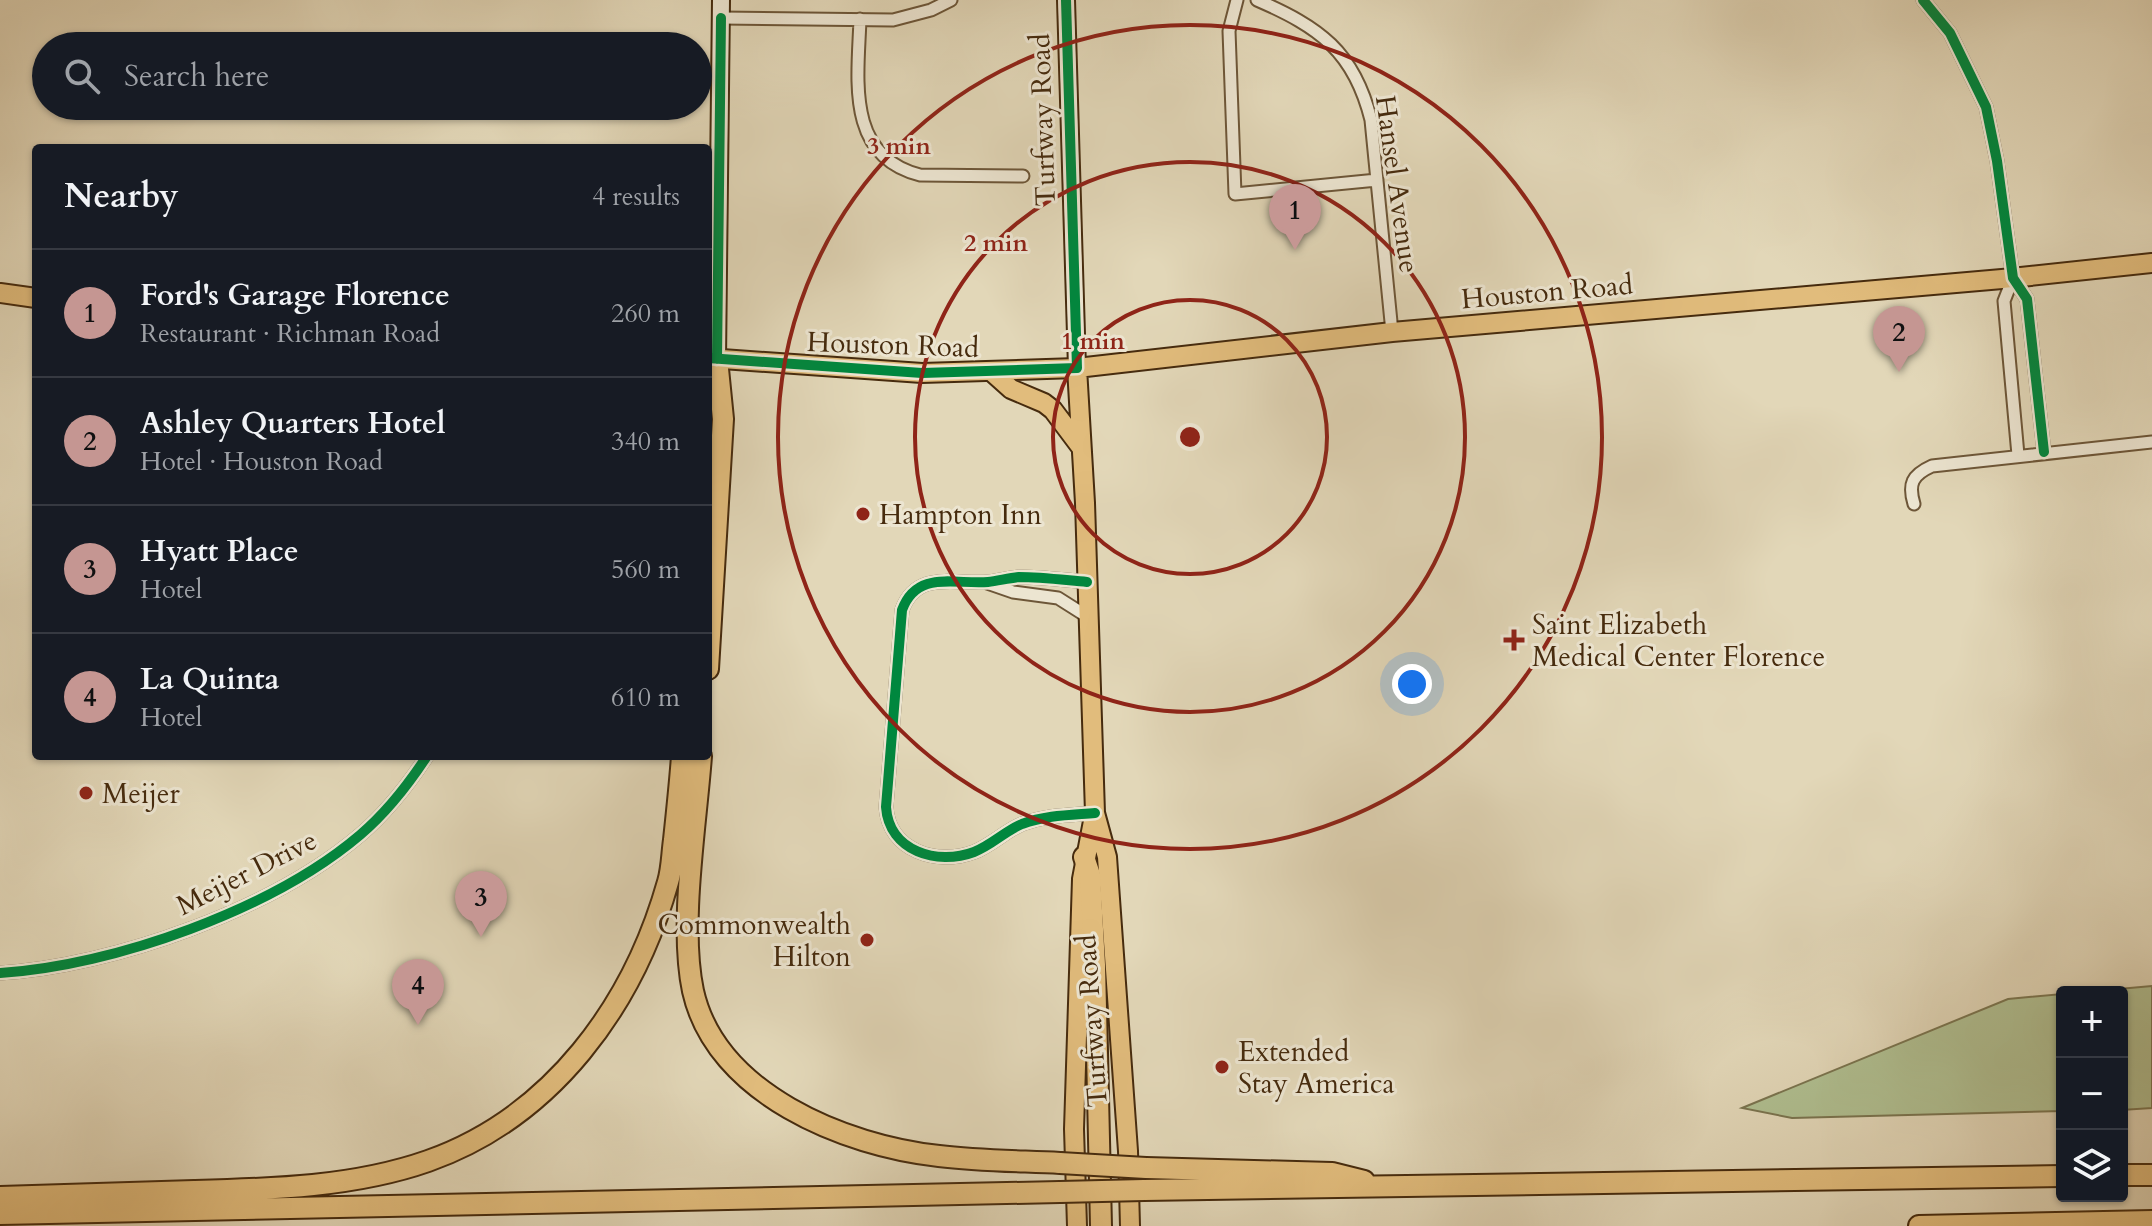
<!DOCTYPE html>
<html lang="en">
<head>
<meta charset="utf-8">
<style>
  :root { --surface:#171b24; --page:#20242c; --text:#f1f3f6; --muted:#9ea1a6; --line:#363941; --accent:#c59692 }
  body { margin:0; font-family:Cardo,serif; background:var(--page); color:var(--text) }
  .controls { position:absolute; right:24px; bottom:24px; display:grid; overflow:hidden; border-radius:8px; box-shadow:0 2px 6px #0004 }
  .controls button { width:72px; height:72px; display:grid; place-items:center; padding:0; border:0; border-bottom:2px solid var(--line); background:var(--surface); color:var(--text); font:40px sans-serif }
  .you { position:absolute; left:1412px; top:684px; width:28px; height:28px; margin:-20px; border:6px solid #fff; border-radius:50%; background:#1a73e8; box-shadow:0 0 0 12px #1a73e833 }
  .badge { display:grid; place-items:center; width:52px; height:52px; border-radius:50%; background:var(--accent); color:#111; font-size:26px; font-weight:700 }
  .pin { position:absolute; translate:-50% -66px; filter:drop-shadow(0 2px 4px #0008) }
  .pin::after { content:''; position:absolute; top:42px; width:28px; height:24px; background:inherit; clip-path:polygon(0 0,100% 0,50% 100%) }
  .list { margin:0; padding:0; list-style:none }
  h2 { display:flex; justify-content:space-between; align-items:center; height:104px; margin:0; padding:0 32px; font-size:34px }
  h2 small { font-size:26px; font-weight:400; color:var(--muted) }
  .list li { display:grid; grid-template-columns:52px 1fr auto; gap:24px; align-items:center; box-sizing:border-box; height:128px; padding:0 32px; border-top:2px solid var(--line) }
  .list b { display:block; font-size:30px; white-space:nowrap }
  .list p { margin:0; font-size:26px; white-space:nowrap; color:var(--muted) }
  .list em { font-size:26px; font-style:normal; color:var(--muted) }
  .icon { flex:none; width:44px; height:44px; fill:none; stroke:currentColor; stroke-width:2; stroke-linecap:round; stroke-linejoin:round }
  .map { position:relative; flex:none; width:2152px; height:1226px; overflow:hidden }
  .search { position:absolute; background:var(--surface); box-shadow:0 2px 6px #0004; left:32px; top:32px; width:680px; height:88px; display:flex; align-items:center; gap:20px; box-sizing:border-box; padding:0 28px; border-radius:44px; color:var(--muted); font-size:30px }
  .panel { position:absolute; background:var(--surface); box-shadow:0 2px 6px #0004; left:32px; top:144px; width:680px; height:616px; border-radius:8px }
  .map>svg:first-child { display:block }
  .green { fill:#b0bf91; stroke:#7b7550; stroke-width:2 }
  .lines { fill:none; stroke-linecap:round; stroke-linejoin:round }
  .minor-casing { stroke:#6d5638; stroke-width:15 }
  .secondary-casing { stroke:#462b0e; stroke-width:20 }
  .primary-casing { stroke:#462b0e; stroke-width:22 }
  .motorway-casing { stroke:#462b0e; stroke-width:24 }
  .minor { stroke:#ece5d1; stroke-width:11 }
  .secondary { stroke:#ece5d1; stroke-width:16 }
  .primary { stroke:#e1bc7c; stroke-width:18 }
  .motorway { stroke:#e1bc7c; stroke-width:20 }
  .motorway-bridge-casing { stroke:#462b0e; stroke-width:24; stroke-linecap:butt }
  .motorway-bridge { stroke:#e1bc7c; stroke-width:20 }
  .cycleway-casing { stroke:#ece5d1; stroke-width:15 }
  .cycleway { stroke:#00873e; stroke-width:10 }
  .ring { fill:none; stroke:#8f2418; stroke-width:4 }
  .poi-dot { fill:#8f2418; stroke:#ece5d1; stroke-width:3 }
  .labels { text-anchor:middle; stroke-width:6; stroke-linejoin:round; paint-order:stroke }
  .street-label { font-size:28px; fill:#462b0e; stroke:#ece5d1 }
  .poi-label { font-size:28px; fill:#462b0e; stroke:#ece5d1; text-anchor:start }
  .centre { fill:#8f2418; stroke:#ece5d1; stroke-width:4 }
  .ring-label { font-size:24px; text-anchor:middle; font-weight:bold; fill:#8f2418; stroke:#ece5d1; stroke-width:6; stroke-linejoin:round; paint-order:stroke }
</style>
</head>
<body>
<div class="map">
<svg width="2152" height="1226" viewBox="0 0 2152 1226">
  <rect width="100%" height="100%" fill="#e2d7b8"/>
  <filter id="stains"><feTurbulence type="fractalNoise" baseFrequency=".0025" numOctaves="4"/><feColorMatrix values="0 0 0 0 .2 0 0 0 0 .09 0 0 0 0 .02 0 0 0 .5 -.17"/></filter>
  <radialGradient id="worn" r=".72"><stop offset=".6" stop-color="#630" stop-opacity="0"/><stop offset="1" stop-color="#630" stop-opacity=".3"/></radialGradient>
  <path class="green" d="M2152,986V1108L2122,1110V992H2085Z
    M2062,994V1111L1792,1118L1742,1108L2008,999Z"/>
  <g class="lines">
    <defs>
      <path id="minor" d="M1237,0L1229,31L1235,194L1377,180
        M1257,0C1319,27 1354,51 1371,120L1392,332
        M1923,0L1950,33L1986,107L1997,161L2013,278L2027,299L2044,452
        M721,18L893,20L931,10L951,0
        M860,19C858,79 845,156 920,175L1023,176
        M2013,278L2004,301L2018,455
        M1914,504C1908,484 1912,475 1932,466L2152,442
        M1087,582C1064,580 1041,577 1019,577C1008,578 998,581 988,582C956,585 917,569 902,610L886,807C889,851 937,866 974,852C992,845 1005,831 1022,824C1046,815 1071,815 1095,813
        M987,583L1013,592L1058,598L1088,617
        M0,973C114,966 273,909 360,835C387,812 408,785 427,756"/>
      <path id="secondary" d="M1066,0L1077,368
        M717,359L721,0"/>
      <path id="primary" d="M0,293L36,298
        M708,358L922,373L1077,368L1392,332L2002,279L2152,263
        M1077,368L1085,503L1095,813L1107,857L1128,1151L1130,1226
        M992,372L1011,389L1044,403L1053,410L1080,446
        M1077,1226L1074,1129L1082,879L1094,816"/>
      <path id="motorway" d="M708,669L723,419L717,359
        M701,756C696,825 679,925 693,991C716,1094 845,1146 939,1156C979,1161 1020,1161 1060,1163
        M1084,857L1090,875L1095,965L1101,1226
        M1146,1168L1332,1173L1364,1181
        M2122,1175H2152
        M1144,1190L2062,1176
        M0,1197C65,1195 129,1193 194,1191C272,1189 354,1187 428,1161C552,1117 633,1006 668,882C672,869 672,854 674,840C677,812 680,784 682,756
        M0,1214L1060,1192
        M1919,1226L2152,1221"/>
    </defs>
    <use href="#minor" class="minor-casing"/>
    <use href="#secondary" class="secondary-casing"/>
    <use href="#primary" class="primary-casing"/>
    <use href="#motorway" class="motorway-casing"/>
    <use href="#minor" class="minor"/>
    <use href="#secondary" class="secondary"/>
    <use href="#primary" class="primary"/>
    <use href="#motorway" class="motorway"/>
    <defs>
      <path id="motorway-bridge" d="M1060,1163L1146,1168
        M1060,1192L1144,1190"/>
    </defs>
    <use href="#motorway-bridge" class="motorway-bridge-casing"/>
    <use href="#motorway-bridge" class="motorway-bridge"/>
    <defs>
      <path id="cycleway" d="M1923,0L1950,33L1986,107L1997,161L2013,278L2027,299L2044,452
        M708,358L922,373L1077,368L1066,0
        M717,359L721,18
        M1087,582C1064,580 1041,577 1019,577C1008,578 998,581 988,582C956,585 917,569 902,610L886,807C889,851 937,866 974,852C992,845 1005,831 1022,824C1046,815 1071,815 1095,813
        M0,973C114,966 273,909 360,835C387,812 408,785 427,756"/>
    </defs>
    <use href="#cycleway" class="cycleway-casing"/>
    <use href="#cycleway" class="cycleway"/>
  </g>
  <g class="ring">
    <circle cx="1190" cy="437" r="137"/>
    <circle cx="1190" cy="437" r="275"/>
    <circle cx="1190" cy="437" r="412"/>
  </g>
  <g class="poi-dot">
    <circle cx="863" cy="514" r="8"/>
    <path d="M1510 628h8v8h8v8h-8v8h-8v-8h-8v-8h8z"/>
    <circle cx="86" cy="793" r="8"/>
    <circle cx="867" cy="940" r="8"/>
    <circle cx="1222" cy="1067" r="8"/>
  </g>
  <g class="labels">
    <g class="street-label">
      <text transform="translate(1042 120) rotate(-92)" y="10">Turfway Road</text>
      <text transform="translate(1398 184) rotate(82)" y="10">Hansel Avenue</text>
      <text transform="translate(1547 291) rotate(-5)" y="10">Houston Road</text>
      <text transform="translate(893 344) rotate(2)" y="10">Houston Road</text>
      <text transform="translate(246 872) rotate(-27)" y="10">Meijer Drive</text>
      <text transform="translate(1091 1021) rotate(-94)" y="10">Turfway Road</text>
    </g>
    <g class="poi-label">
      <text x="879" y="524">Hampton Inn</text>
      <text x="1532" y="634">Saint Elizabeth<tspan x="1532" dy="32">Medical Center Florence</tspan></text>
      <text x="102" y="803">Meijer</text>
      <text x="851" y="934" text-anchor="end">Commonwealth<tspan x="851" dy="32">Hilton</tspan></text>
      <text x="1238" y="1061">Extended<tspan x="1238" dy="32">Stay America</tspan></text>
    </g>
  </g>
  <circle cx="1190" cy="437" r="12" class="centre"/>
  <g class="ring-label">
    <text x="899" y="154">3 min</text>
    <text x="996" y="251">2 min</text>
    <text x="1093" y="349">1 min</text>
  </g>
  <rect width="100%" height="100%" filter="url(#stains)"/>
  <rect width="100%" height="100%" fill="url(#worn)"/>
</svg>
<div class="controls">
<button>+</button>
<button>−</button>
<button><svg class="icon" aria-label="layers" viewBox="0 0 24 24"><path d="M12 4l9 5-9 5-9-5zM3 14l9 5 9-5"/></svg></button>
</div>
<div class="you"></div>
<div class="pin badge" style="left:1295px;top:250px">1</div>
<div class="pin badge" style="left:1899px;top:372px">2</div>
<div class="pin badge" style="left:481px;top:937px">3</div>
<div class="pin badge" style="left:418px;top:1025px">4</div>
<div class="search"><svg class="icon" aria-label="search" viewBox="0 0 24 24"><circle cx="10" cy="10" r="6"/><path d="M15 15l6 6"/></svg>Search here</div>
<section class="panel">
<h2>Nearby<small>4 results</small></h2>
<ul class="list">
<li><span class="badge">1</span><div><b>Ford's Garage Florence</b><p>Restaurant · Richman Road</p></div><em>260 m</em></li>
<li><span class="badge">2</span><div><b>Ashley Quarters Hotel</b><p>Hotel · Houston Road</p></div><em>340 m</em></li>
<li><span class="badge">3</span><div><b>Hyatt Place</b><p>Hotel</p></div><em>560 m</em></li>
<li><span class="badge">4</span><div><b>La Quinta</b><p>Hotel</p></div><em>610 m</em></li>
</ul>
</section>
</div>
</body>
</html>
